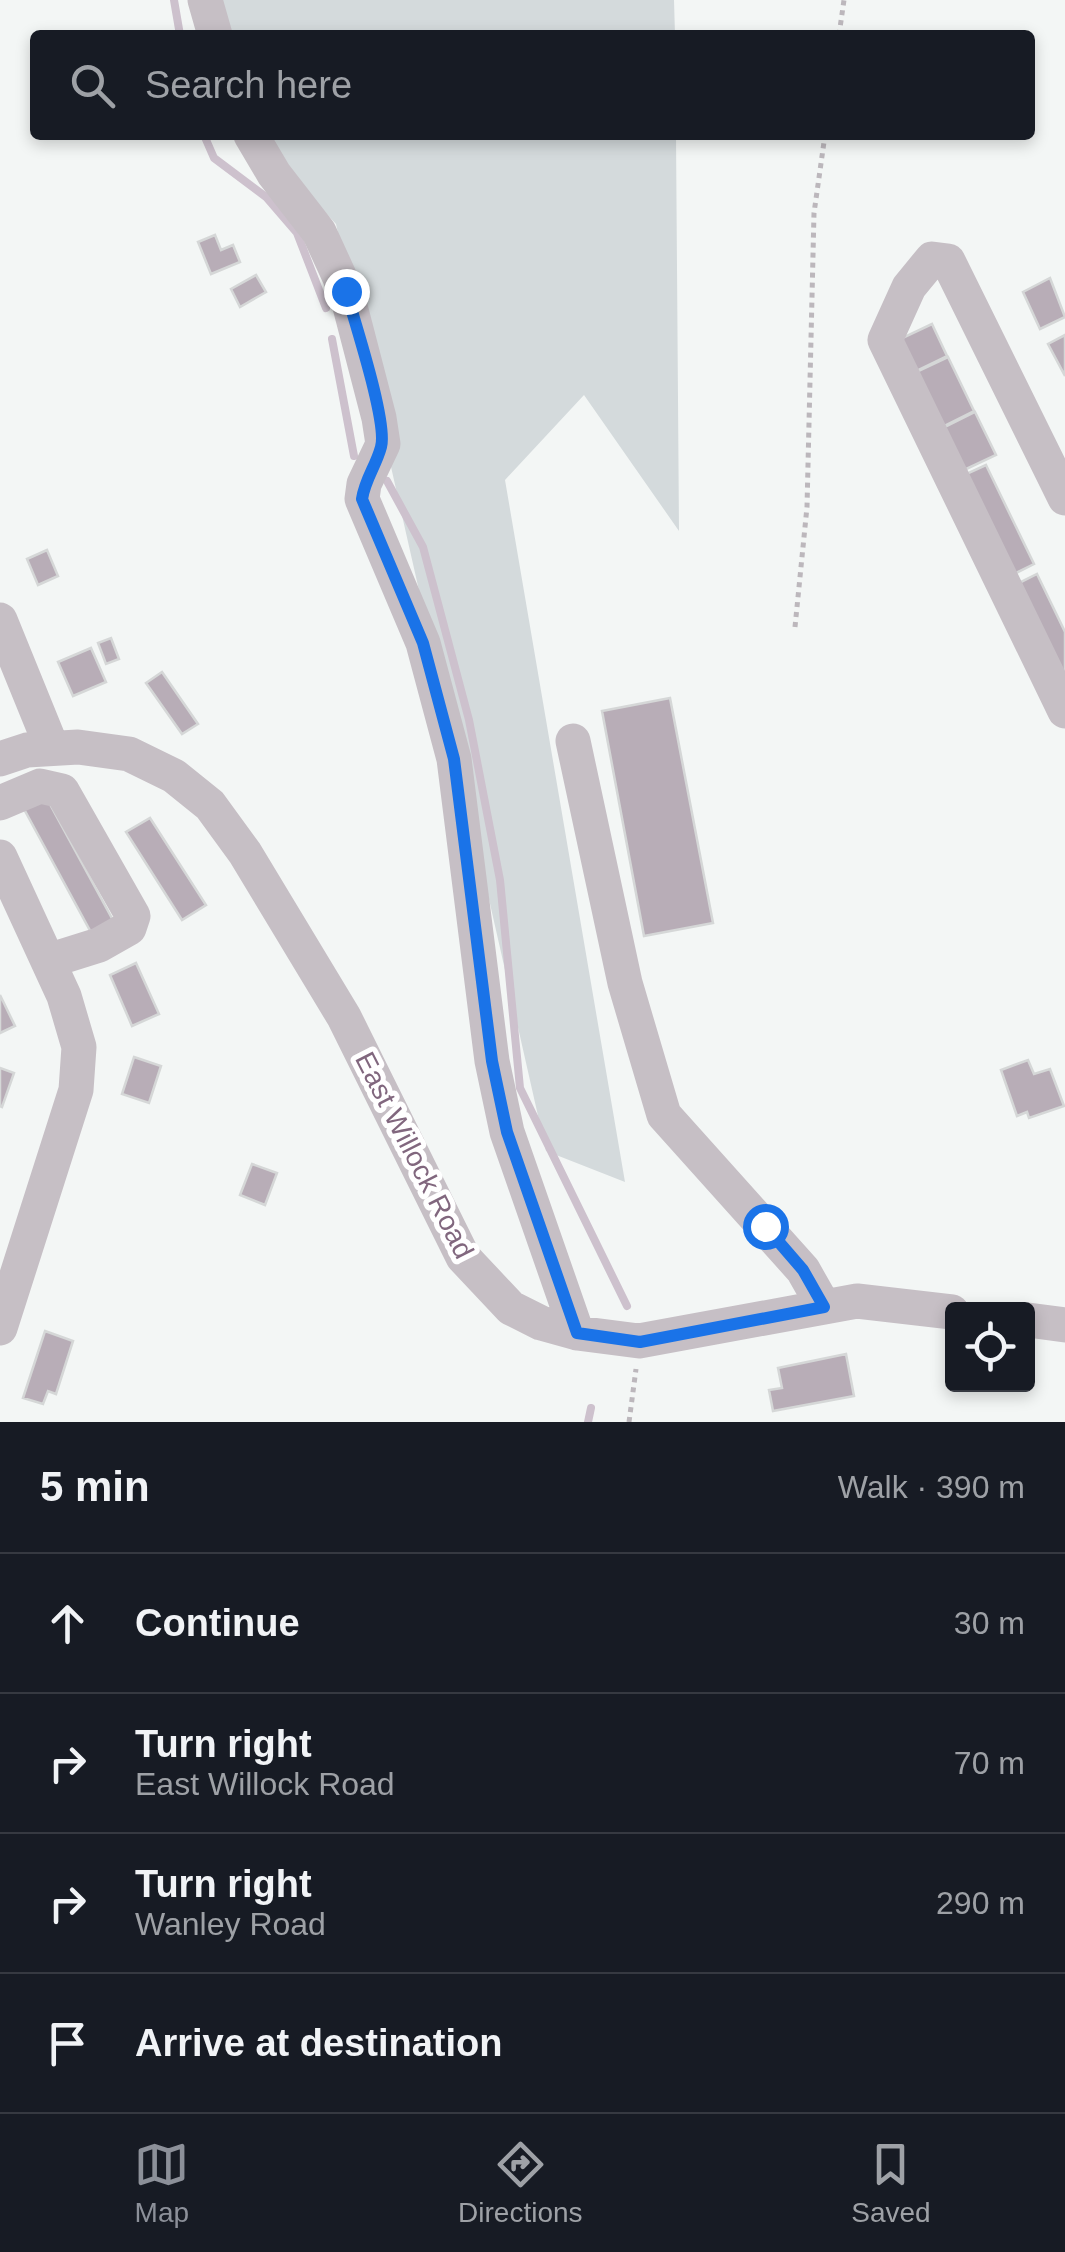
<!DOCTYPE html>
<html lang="en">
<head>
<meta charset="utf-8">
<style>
  :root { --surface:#171b24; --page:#20242c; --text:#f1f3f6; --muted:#9ea1a6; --line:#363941; --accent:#8c9099 }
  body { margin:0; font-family:Helvetica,sans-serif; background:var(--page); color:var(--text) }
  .controls { position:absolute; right:30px; bottom:30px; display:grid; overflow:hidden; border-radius:10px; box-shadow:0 5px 15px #0003 }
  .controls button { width:90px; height:90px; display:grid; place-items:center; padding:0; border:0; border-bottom:2px solid var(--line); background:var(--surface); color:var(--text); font:50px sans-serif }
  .stop { position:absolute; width:30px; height:30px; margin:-22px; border:8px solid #1a73e8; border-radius:50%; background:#fff }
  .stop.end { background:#1a73e8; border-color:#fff; box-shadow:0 2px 10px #0008 }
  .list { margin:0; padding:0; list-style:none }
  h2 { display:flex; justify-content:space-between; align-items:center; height:130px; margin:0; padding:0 40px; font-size:42px }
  h2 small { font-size:32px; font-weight:400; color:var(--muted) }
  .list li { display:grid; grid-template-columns:65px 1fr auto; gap:30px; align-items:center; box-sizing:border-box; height:140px; padding:0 40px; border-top:2px solid var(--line) }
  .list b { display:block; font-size:38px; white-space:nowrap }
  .list p { margin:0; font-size:32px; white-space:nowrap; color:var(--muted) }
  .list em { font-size:32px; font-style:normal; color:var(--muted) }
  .icon { flex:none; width:55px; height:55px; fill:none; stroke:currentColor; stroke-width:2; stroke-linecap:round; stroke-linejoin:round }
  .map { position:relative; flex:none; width:1065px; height:1422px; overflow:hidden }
  .search { position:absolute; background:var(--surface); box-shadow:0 5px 15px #0003; left:30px; right:30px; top:30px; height:110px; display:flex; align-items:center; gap:25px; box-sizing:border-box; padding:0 35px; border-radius:10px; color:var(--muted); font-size:38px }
  .sheet { height:690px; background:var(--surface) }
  nav { display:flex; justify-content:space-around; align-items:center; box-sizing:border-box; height:140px; border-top:2px solid var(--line); background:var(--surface); font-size:28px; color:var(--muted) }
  nav a { display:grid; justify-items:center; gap:5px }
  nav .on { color:var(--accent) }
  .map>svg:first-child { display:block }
  .green { fill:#d4dadc }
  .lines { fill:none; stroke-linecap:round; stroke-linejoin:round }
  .stream { stroke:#cdc1cd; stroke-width:8 }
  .building { fill:#b8adb7; stroke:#d5d7d7; stroke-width:2.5 }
  .path { stroke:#bcb7bc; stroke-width:5; stroke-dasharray:5 5; stroke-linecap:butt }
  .minor { stroke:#c6bfc5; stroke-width:35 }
  .route { stroke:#1a73e8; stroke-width:12 }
  .labels { text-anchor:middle; stroke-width:10; stroke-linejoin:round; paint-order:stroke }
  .street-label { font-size:28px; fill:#81677e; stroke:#fff }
</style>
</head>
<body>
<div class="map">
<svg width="1065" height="1422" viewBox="0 0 1065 1422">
  <rect width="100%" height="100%" fill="#f3f6f5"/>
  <path class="green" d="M215,0H674L675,35H224Z
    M253,135H676L679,531L584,395L505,480L625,1182L546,1151L336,224Z"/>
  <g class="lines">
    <path class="stream" d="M174,0L180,35
      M204,135L214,158L266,197L297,233L326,308
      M332,339L354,456
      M387,481L423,547L469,720L500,880L520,1088L627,1306
      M588,1422L591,1408"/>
  </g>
  <path class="building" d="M215,235L221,250L233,245L240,262L211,274L198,242Z
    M256,275L266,292L240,307L231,289Z
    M1050,278L1065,317L1040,329L1023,292Z
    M932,324L947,356L914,372L898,340Z
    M1065,335V376L1048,344Z
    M948,357L974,411L940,428L914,373Z
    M975,412L996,455L962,471L941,429Z
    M986,465L1034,564L1012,575L964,475Z
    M47,550L58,576L38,585L27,559Z
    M1037,574L1065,632V686L1015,585Z
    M111,638L119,659L106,664L98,643Z
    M91,648L106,682L73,696L58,662Z
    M162,672L198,724L182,734L146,683Z
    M670,698L713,923L644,936L602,711Z
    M46,797L115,924L93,936L24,809Z
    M150,818L206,905L182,920L126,832Z
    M136,963L159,1014L132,1026L110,975Z
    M0,995L15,1026L0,1033Z
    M134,1057L161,1066L149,1103L122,1094Z
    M1028,1060L1034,1074L1050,1069L1064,1106L1029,1118L1027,1112L1017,1116L1001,1070Z
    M0,1068L14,1073L2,1107L0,1106Z
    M252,1164L277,1173L265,1205L240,1195Z
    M45,1331L73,1341L56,1394L48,1391L43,1404L23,1398Z
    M846,1354L854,1396L773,1411L769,1390L782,1388L778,1368Z"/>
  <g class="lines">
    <path class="path" d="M839,35L844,0
      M795,627L807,507L814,213L825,135
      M629,1422L636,1369"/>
    <path class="minor" d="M205,0L215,35
      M251,135L274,174L319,232L346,291L379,418L383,444L364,484L362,499L423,643L454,759L492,1061L507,1132L577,1333
      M1065,498L948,261L932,259L909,287L885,340L1065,711
      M0,620L52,748
      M573,741L625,983L664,1115L803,1270L824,1307
      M0,759L27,750L78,747L129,754L174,776L210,805L245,853L344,1017L463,1257L511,1308L541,1323L577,1333L639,1341L857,1301L952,1312
      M0,803L40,786L62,791L133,916L129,928L99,945L48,961
      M0,857L64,996L79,1047L76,1090L0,1328
      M1028,1320L1065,1325"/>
  </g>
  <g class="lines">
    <path class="route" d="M346,291C354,320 388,423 381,447C376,466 365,479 362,499L423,643L454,759L492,1061L507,1132L577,1333L640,1342L824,1307L803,1270L765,1226"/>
  </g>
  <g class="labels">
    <g class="street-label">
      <text transform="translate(415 1155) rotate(63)" y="10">East Willock Road</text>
    </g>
  </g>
</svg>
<div class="controls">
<button><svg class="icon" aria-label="locate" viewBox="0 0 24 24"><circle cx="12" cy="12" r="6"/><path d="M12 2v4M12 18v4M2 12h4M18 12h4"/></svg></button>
</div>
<div class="stop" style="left:765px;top:1226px"></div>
<div class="stop end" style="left:346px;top:291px"></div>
<div class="search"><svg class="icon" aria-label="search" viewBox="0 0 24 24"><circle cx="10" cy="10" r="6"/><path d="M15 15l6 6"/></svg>Search here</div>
</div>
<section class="sheet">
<h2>5 min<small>Walk · 390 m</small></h2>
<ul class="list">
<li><svg class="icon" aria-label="ahead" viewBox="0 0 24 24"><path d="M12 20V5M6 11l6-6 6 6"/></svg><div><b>Continue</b></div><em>30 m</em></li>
<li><svg class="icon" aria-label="right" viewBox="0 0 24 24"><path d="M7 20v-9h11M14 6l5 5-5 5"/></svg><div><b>Turn right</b><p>East Willock Road</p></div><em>70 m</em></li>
<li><svg class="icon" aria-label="right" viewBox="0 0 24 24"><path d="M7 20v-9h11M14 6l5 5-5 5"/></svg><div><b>Turn right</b><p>Wanley Road</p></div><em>290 m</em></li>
<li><svg class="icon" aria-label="arrive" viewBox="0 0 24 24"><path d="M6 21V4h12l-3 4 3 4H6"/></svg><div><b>Arrive at destination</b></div></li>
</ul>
</section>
<nav>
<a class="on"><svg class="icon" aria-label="map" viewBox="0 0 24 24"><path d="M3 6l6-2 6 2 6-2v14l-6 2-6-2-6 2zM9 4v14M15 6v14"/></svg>Map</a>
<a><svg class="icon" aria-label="directions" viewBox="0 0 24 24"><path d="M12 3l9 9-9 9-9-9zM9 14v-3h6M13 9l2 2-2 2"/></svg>Directions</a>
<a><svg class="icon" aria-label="saved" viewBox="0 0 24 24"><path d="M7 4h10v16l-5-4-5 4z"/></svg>Saved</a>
</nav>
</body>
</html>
